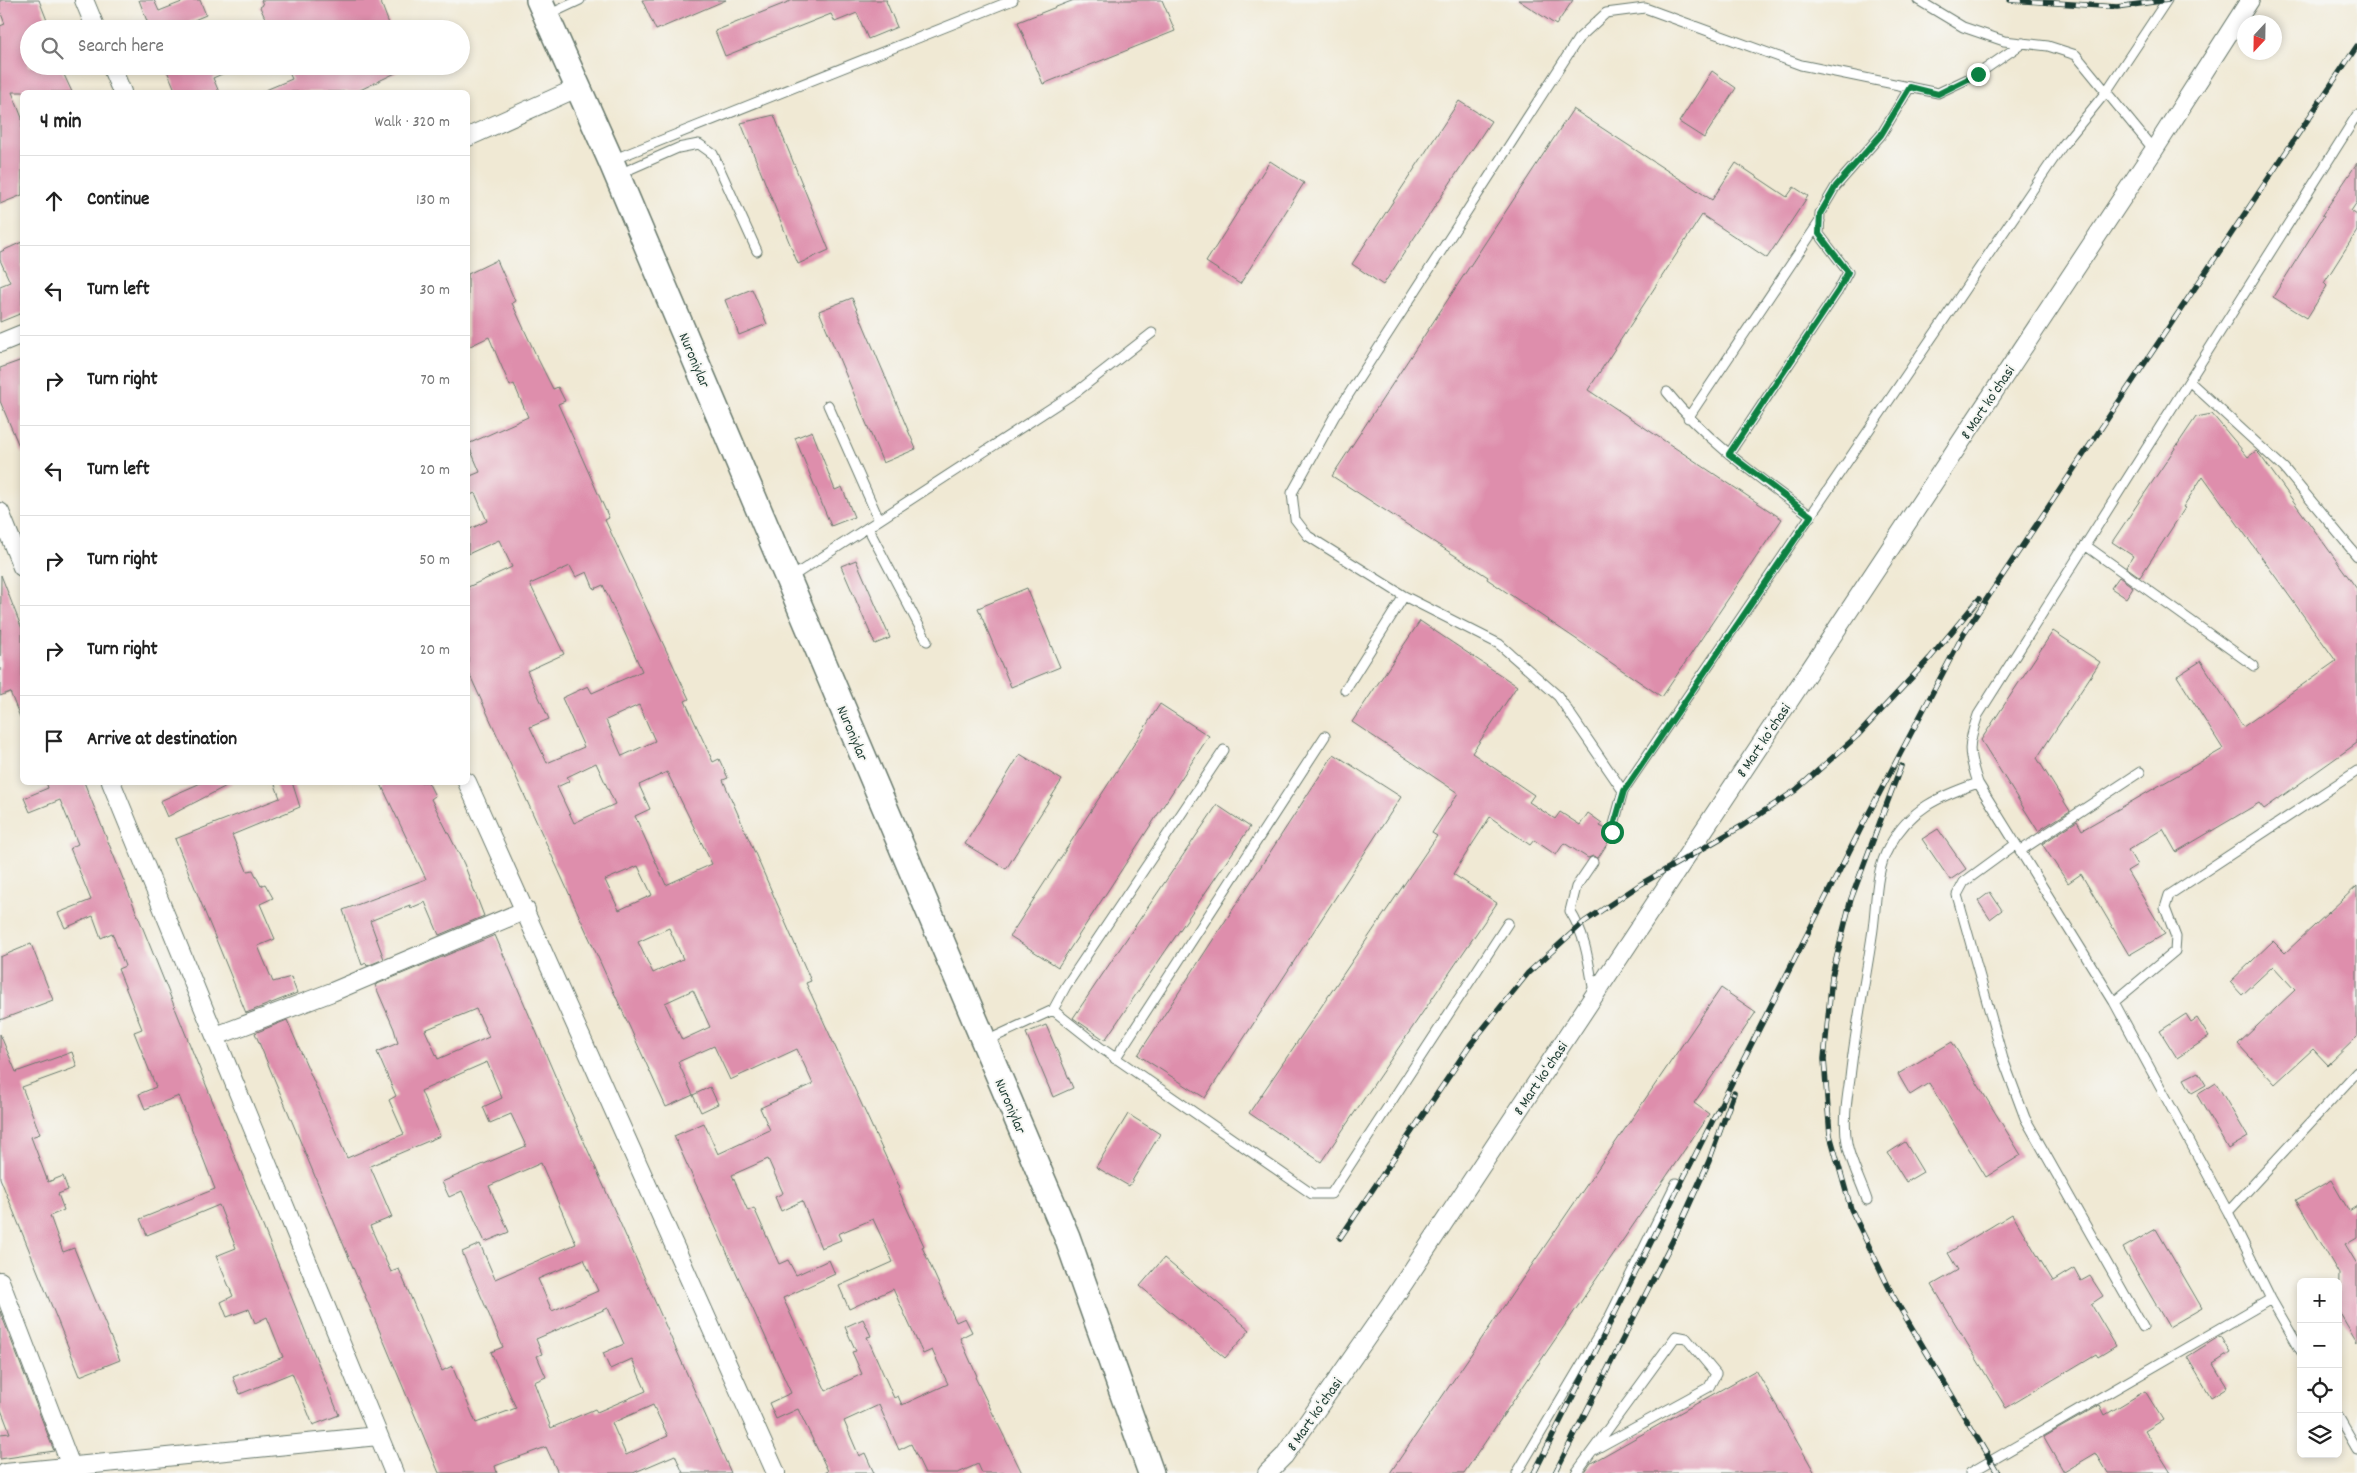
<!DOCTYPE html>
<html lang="en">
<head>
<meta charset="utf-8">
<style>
  :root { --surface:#fff; --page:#f2f2f2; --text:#222; --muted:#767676; --line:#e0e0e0 }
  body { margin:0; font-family:Dekko,sans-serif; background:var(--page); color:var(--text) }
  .controls { position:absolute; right:15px; bottom:15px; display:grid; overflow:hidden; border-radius:8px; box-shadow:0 2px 8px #0003 }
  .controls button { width:45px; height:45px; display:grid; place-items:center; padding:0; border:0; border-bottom:1px solid var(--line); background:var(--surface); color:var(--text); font:25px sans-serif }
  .compass { position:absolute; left:2237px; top:15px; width:45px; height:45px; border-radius:50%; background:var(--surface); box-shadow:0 2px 8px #0003; rotate:202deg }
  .stop { position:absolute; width:15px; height:15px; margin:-11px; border:4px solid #0b8043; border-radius:50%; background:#fff }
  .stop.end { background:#0b8043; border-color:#fff; box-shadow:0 1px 5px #0008 }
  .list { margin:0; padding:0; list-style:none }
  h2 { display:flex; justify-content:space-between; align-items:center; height:65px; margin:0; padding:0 20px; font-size:21px }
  h2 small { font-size:16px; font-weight:400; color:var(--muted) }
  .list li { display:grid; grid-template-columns:32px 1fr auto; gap:15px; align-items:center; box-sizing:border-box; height:90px; padding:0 20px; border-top:1px solid var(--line) }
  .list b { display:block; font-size:19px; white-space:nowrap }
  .list em { font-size:16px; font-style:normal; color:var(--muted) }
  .icon { flex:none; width:28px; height:28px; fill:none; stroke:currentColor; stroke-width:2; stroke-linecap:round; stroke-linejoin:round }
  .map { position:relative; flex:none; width:2357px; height:1473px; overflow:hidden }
  .search { position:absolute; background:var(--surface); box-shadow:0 2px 8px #0003; left:20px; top:20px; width:450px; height:55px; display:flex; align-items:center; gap:12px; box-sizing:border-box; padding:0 18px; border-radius:28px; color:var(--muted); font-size:19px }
  .panel { position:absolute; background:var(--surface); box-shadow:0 2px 8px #0003; left:20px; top:90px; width:450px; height:695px; border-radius:8px }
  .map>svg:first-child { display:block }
  .building { fill:#de8eac; fill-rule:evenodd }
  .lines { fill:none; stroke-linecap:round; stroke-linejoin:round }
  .service-casing { stroke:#68796c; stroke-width:11 }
  .minor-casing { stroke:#68796c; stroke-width:20 }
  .secondary-casing { stroke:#68796c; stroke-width:28 }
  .service { stroke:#fff; stroke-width:9 }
  .minor { stroke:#fff; stroke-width:18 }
  .secondary { stroke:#fff; stroke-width:25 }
  .rail-casing { stroke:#1f3d34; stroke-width:5.5 }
  .rail { stroke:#f6f6f2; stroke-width:4; stroke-dasharray:11; stroke-linecap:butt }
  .route { stroke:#0b8043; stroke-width:6 }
  .labels { text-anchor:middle; stroke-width:4; stroke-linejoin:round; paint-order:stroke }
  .street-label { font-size:15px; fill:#1f3d34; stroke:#f6f6f2 }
</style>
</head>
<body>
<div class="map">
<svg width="2357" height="1473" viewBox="0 0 2357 1473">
  <rect width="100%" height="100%" fill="#f6f6f2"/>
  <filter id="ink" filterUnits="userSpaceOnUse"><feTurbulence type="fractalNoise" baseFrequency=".02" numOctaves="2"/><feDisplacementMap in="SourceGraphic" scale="10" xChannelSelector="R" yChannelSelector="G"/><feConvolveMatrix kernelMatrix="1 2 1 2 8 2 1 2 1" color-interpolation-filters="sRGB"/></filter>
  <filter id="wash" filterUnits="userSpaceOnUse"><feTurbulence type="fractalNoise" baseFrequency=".0096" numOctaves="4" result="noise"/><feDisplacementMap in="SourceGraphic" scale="20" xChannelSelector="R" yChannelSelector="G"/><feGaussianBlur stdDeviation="1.12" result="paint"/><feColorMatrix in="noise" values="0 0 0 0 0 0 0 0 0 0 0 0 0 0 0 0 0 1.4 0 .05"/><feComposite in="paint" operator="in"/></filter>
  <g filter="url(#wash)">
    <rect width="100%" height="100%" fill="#f0e9d4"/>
    <g id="blocks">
      <path class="building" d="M0,0H39L48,23L45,24L47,29H29V66H60L72,92H12L22,118V195L0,204V26L5,24L0,11Z
        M139,0H154L159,11L187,0H200L206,15L187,23L189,29H150Z
        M261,0H380L391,29H270L260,7L263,5Z
        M642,0H726L656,30Z
        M793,0H887L886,1L897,27L868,39L857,13L835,22L831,14L725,56L715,31Z
        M1074,0H1162L1175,31L1043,84L1018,22Z
        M1518,0H1573L1556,25Z
        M165,66H240L213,78L219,92H176Z
        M286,66H410L356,92H261L292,79Z
        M1712,71L1736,88L1704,138L1679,122Z
        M1459,101L1491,121L1383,285L1352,264Z
        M1573,109L1712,200L1736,163L1787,197L1794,187L1808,196L1767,258L1702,215L1588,390L1782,519L1662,697L1487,579L1488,577L1332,476Z
        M774,115L829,250L798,264L741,123Z
        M1270,161L1304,183L1240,284L1206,262Z
        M2357,163V202L2351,211L2357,215V231L2324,283L2327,286L2307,318L2273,297L2324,216L2322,215Z
        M22,242V313L0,322V286L10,282L0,260V252Z
        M497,260L515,301L512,303L536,355L553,389L558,387L565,401L558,404L609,518L605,520L689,699L685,701L713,762L719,759L728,778L723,780L811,981L806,983L900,1188L898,1189L924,1246L922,1247L956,1322L965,1318L972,1332L960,1338L977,1376L975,1377L1022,1473H982L978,1464L958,1473H925L911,1444L899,1450L879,1405L844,1421L859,1456L865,1453L874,1473H825L828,1471L798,1409L776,1419L769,1403L791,1393L674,1136L704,1123L718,1154L770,1130L760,1108L813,1084L797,1049L730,1080L714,1046L678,1062L693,1095L666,1107L468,671V587L512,567L499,540L468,554V530L487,521L475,493L468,496V477L480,472L468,444L528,417L514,384L510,386L489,337L468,347V274ZM570,566L576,577L587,572L594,589L603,585L642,671L592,693L588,686L562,698L584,747L547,763L530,727L549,719L527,671L564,654L530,584ZM639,705L655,741L622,756L606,720ZM596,763L615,804L574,823L557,787L570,781L567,777ZM667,772L712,864L666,885L635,816L650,809L639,785ZM638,866L652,895L619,910L605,880ZM669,928L683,959L653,973L638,942ZM693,990L710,1027L682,1040L665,1003ZM768,1159L783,1193L775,1197L781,1211L802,1201L821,1248L841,1240L838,1234L873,1219L893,1262L839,1286L849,1309L893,1289L923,1354L932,1350L948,1384L902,1405L898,1396L894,1398L867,1337L871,1336L863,1319L845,1327L856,1351L852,1352L862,1374L826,1391L783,1298L835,1274L829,1260L796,1275L788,1260L779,1264L754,1208L748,1211L732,1175Z
        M752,289L767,324L739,335L725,300Z
        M852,298L916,449L883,463L819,311Z
        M22,360V453L0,401V368Z
        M2212,414L2248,457L2256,451L2260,455L2357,589V743L2264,809L2259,803L2176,852L2163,829L2128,850L2137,865L2127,871L2165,934L2129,955L2081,874L2068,883L2042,844L2077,821L2082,830L2223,749L2177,676L2201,661L2243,727L2336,661L2203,476L2183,507L2185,508L2140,577L2126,567L2133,556L2112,542L2196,417Z
        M812,431L835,490L842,487L854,517L831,526L795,438Z
        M856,560L890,638L875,644L841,566Z
        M1,575L22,629V722L10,692L0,696Z
        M2119,577L2133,587L2126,598L2111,588Z
        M1027,588L1060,667L1011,687L978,608Z
        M1420,621L1517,686L1472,753L1534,795L1529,802L1555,819L1560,812L1580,825L1588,813L1602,823L1600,826L1606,829V834L1611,838L1598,858L1593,856L1588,858L1564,843L1556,855L1534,840L1530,845L1490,817L1453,874L1497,903L1321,1162L1249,1113L1437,836L1432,833L1458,793L1352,722Z
        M2053,631L2100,662L2037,758L2070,811L2038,831L1981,740Z
        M1160,704L1209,736L1058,967L1010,936Z
        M1020,754L1062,780L1006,869L965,844Z
        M1334,754L1401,797L1205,1098L1138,1055Z
        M46,782H84L339,1415L313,1425L292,1373L240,1394L233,1377L283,1357L267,1317L255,1323L249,1309L227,1317L221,1302L233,1296L216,1256L236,1248L219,1205L147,1235L140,1219L215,1189L179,1096L145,1109L139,1094L156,1087L134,1032L142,1029L118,969L125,966L112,933L101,938L93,916L65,928L58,913L91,900L70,848L78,844L60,800L30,812L24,798L48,788Z
        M203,782L232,783L167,817L160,801Z
        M274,782H292L300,807L232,835L247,871L253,870L261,886L265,884L273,898L260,904L275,939L258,946L273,982L291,977L297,993L246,1013L175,839L280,798Z
        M380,782H428L435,796L431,799L464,864L484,916L439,935L425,902L411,908L410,905L370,921L384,959L367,966L366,963L362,965L343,910L426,879Z
        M1217,805L1250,827L1105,1040L1073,1018Z
        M1938,829L1966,869L1950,880L1922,839Z
        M2357,886V1037L2328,1065L2313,1049L2275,1084L2238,1044L2295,990L2273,966L2242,995L2230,982L2273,941L2285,953Z
        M1990,892L2002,910L1990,919L1978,901Z
        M495,935L562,1092L731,1473H683L675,1455L633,1473H558L546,1447L495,1466L497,1473H439L255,1033L287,1020L347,1158L404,1134L389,1100L396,1096L377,1052L398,1043L394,1029L375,985ZM476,1009L489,1037L438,1059L425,1030ZM487,1062L502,1098L483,1107L490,1123L511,1114L526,1146L442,1182L449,1197L462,1191L485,1242L509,1232L489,1186L541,1163L576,1244L495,1279L480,1244L462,1252L503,1347L491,1352L516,1408L476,1423L452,1366L442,1371L399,1269L391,1272L370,1226L392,1217L370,1166L440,1136L421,1091ZM584,1259L598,1291L552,1311L538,1279ZM608,1308L624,1344L603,1353L610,1369L632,1359L646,1391L597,1412L595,1409L551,1428L534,1382L546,1377L537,1356L542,1354L536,1339ZM653,1405L668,1436L626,1455L612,1423Z
        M31,944L53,1000L0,1020V957Z
        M1721,988L1756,1012L1694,1103L1709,1114L1464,1473H1390Z
        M2186,1014L2191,1022L2197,1018L2209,1037L2177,1058L2160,1031Z
        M1046,1025L1073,1088L1053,1097L1026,1033Z
        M0,1034L16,1072L72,1052L77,1067L22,1087L40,1134L31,1137L48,1182L63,1176L68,1190L58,1194L64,1210L50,1216L63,1252L74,1248L120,1360L80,1376L0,1178Z
        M1952,1042L2021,1155L1986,1177L1929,1083L1910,1095L1898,1074Z
        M2198,1072L2206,1085L2192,1093L2184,1079Z
        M2216,1083L2248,1137L2228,1149L2197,1095Z
        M710,1087L718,1104L701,1112L693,1095Z
        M1128,1114L1160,1134L1129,1186L1096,1167Z
        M1905,1142L1923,1172L1906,1182L1888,1153Z
        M2331,1180L2349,1211L2357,1206V1237L2345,1244L2357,1264V1342L2338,1310L2339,1274L2296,1200Z
        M2012,1214L2053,1281L2074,1268L2081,1281L2090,1276L2103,1296L2091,1304L2116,1346L2098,1357L2096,1354L2006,1408L1932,1285L1958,1270L1948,1253Z
        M2156,1229L2202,1308L2169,1327L2123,1248Z
        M1164,1258L1250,1330L1225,1358L1140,1286Z
        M0,1311L54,1451L0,1459V1434L10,1433L0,1407Z
        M2220,1336L2230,1353L2213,1364L2227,1387L2211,1397L2187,1357Z
        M1756,1370L1815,1473H1584L1591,1463Z
        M2145,1391L2163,1420L2145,1431L2171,1473H2108L2096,1453L2064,1472L2044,1437L2100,1405L2105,1415Z"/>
    </g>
  </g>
  <g filter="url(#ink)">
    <use href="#blocks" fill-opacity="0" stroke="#68796c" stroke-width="1"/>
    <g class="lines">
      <defs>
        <path id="service" d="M1918,0L1963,27L2004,41L2048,46L2076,55L2154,150
          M548,15L580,0
          M612,160L1013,0
          M619,174L678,148L699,144L713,154L757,251
          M2189,381L2284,468L2357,556
          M1667,392C1707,442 1760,478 1811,516
          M828,405L879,520
          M1688,418L1820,221
          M1729,454L1838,291L1848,272L1819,234L1820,213L1836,186L1881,135L1910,87
          M868,528L927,641
          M2085,545L2254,666
          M790,578L1079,390L1152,333
          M1345,690L1404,596
          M1623,791L1558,696L1499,644L1404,596L1308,536L1295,519L1292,493L1334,417L1578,39L1606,13L1645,8L1801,65L1938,93L1978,74L2023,43
          M1612,832L1623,791L2063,145L2106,92L2167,0
          M2016,844L1964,882L1957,895L2003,1059L2025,1118L2143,1327
          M2020,851L2140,772
          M1593,862L1576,887L1570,911C1586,936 1589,964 1594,993
          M2114,1002L2175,951L2176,937L2165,908L2169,895L2357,771
          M1053,1010L1101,1048L1312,1194H1331L1508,923
          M986,1041L1053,1010L1066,986L1224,750
          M1115,1059L1325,736
          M1867,1200C1861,1182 1850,1161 1847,1143C1843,1122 1847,1098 1850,1078C1855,1030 1865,984 1872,936C1877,907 1874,873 1889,847C1909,809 1940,796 1978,783
          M2228,1212L2357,1072
          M2301,1351L2271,1299L2228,1212L2114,1002L1978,783C1968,753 1967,746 1978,715L2357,115
          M2338,1416L2357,1449
          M1517,1473L1609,1318L1676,1183
          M1576,1473L1676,1336L1686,1338L1716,1374L1709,1387L1592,1451
          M1970,1473L2271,1299"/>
        <path id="minor" d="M84,0L96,29
          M111,66L122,92
          M468,137L577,88
          M0,343L22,334
          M0,512L22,567
          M111,782L394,1473
          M467,782L776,1473
          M216,1036L332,992L526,910
          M0,1281L71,1466
          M5,1473L378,1436
          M1267,1473L1284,1456L1388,1307L2154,150L2250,0"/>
        <path id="secondary" d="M539,0L611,161L1067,1237L1151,1473"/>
      </defs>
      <use href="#service" class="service-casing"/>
      <use href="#minor" class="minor-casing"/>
      <use href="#secondary" class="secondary-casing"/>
      <use href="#service" class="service"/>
      <use href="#minor" class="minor"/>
      <use href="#secondary" class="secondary"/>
      <defs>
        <path id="rail" d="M2010,0L2117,7L2168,0
          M1901,766L1851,899L1832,976L1824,1059L1830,1135L1851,1209L1893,1296L1998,1473
          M1340,1238L1470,1045L1528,973L1584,922L1641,884L1742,826L1796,790L1857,736L1930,658L1979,599
          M1534,1473L1861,828L1964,633L2357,46
          M1555,1473L1676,1234L1709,1161L1734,1093"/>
      </defs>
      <use href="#rail" class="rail-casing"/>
      <use href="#rail" class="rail"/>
    </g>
  </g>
  <g class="lines" filter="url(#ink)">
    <path class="route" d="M1612,832L1624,791L1811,516L1729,454L1838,291L1848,272L1819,234L1820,214L1836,186L1881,135L1910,87L1938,94L1978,74"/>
  </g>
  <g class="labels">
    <g class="street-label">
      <text transform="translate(695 360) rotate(67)" y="5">Nuroniylar</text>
      <text transform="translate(1987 402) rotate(-56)" y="5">8 Mart koʻchasi</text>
      <text transform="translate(853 733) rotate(67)" y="5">Nuroniylar</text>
      <text transform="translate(1763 740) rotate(-56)" y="5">8 Mart koʻchasi</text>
      <text transform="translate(1540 1078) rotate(-56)" y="5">8 Mart koʻchasi</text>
      <text transform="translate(1011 1106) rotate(67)" y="5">Nuroniylar</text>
      <text transform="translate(1314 1414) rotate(-55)" y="5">8 Mart koʻchasi</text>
    </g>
  </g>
</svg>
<div class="controls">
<button>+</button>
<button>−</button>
<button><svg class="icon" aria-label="locate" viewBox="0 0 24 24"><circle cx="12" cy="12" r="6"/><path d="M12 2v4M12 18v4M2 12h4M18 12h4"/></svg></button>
<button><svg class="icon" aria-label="layers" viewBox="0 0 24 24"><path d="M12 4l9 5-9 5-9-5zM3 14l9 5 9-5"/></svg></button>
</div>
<svg class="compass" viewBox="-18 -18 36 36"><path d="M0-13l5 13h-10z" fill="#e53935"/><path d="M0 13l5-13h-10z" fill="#767676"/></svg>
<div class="stop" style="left:1612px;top:832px"></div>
<div class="stop end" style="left:1978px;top:74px"></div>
<div class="search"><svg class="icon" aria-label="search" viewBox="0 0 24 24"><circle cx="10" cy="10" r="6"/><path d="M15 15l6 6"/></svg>Search here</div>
<section class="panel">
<h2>4 min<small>Walk · 320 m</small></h2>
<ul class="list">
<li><svg class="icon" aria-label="ahead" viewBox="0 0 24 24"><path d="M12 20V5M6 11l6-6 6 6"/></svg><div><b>Continue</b></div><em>130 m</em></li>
<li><svg class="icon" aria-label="left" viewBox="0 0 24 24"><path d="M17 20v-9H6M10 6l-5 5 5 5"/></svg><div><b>Turn left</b></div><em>30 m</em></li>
<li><svg class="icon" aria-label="right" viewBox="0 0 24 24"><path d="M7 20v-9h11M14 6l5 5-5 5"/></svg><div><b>Turn right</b></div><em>70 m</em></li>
<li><svg class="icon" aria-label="left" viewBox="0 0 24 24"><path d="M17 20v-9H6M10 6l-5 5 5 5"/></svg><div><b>Turn left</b></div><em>20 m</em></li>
<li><svg class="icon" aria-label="right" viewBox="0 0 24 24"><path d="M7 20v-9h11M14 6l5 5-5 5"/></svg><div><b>Turn right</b></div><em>50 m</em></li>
<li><svg class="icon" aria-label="right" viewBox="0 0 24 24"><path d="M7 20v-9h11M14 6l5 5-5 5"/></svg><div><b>Turn right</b></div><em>20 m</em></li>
<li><svg class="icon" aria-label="arrive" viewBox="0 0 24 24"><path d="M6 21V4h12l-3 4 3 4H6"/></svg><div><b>Arrive at destination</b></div></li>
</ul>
</section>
</div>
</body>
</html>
